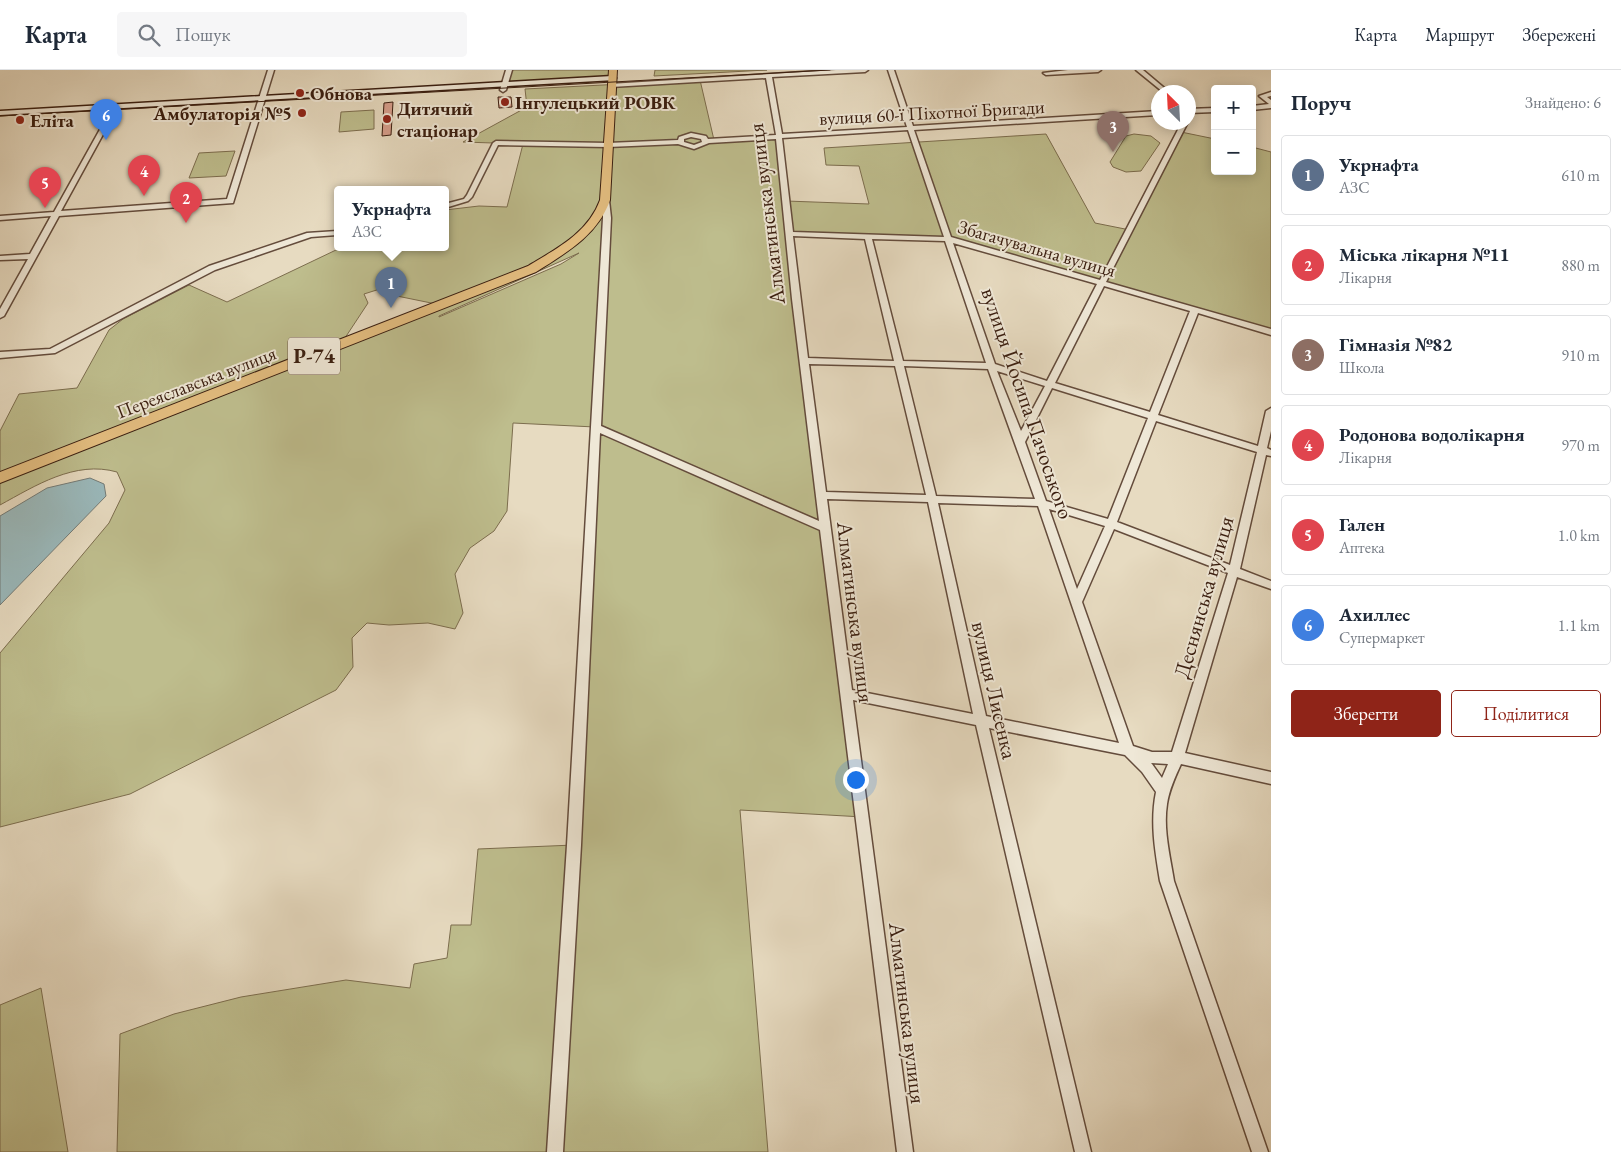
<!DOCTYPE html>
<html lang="uk">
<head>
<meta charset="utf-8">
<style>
  :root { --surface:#fff; --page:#f6f6f7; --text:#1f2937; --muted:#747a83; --line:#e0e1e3; --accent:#8f2418 }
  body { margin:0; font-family:"EB Garamond",serif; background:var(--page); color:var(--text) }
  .controls { position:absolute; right:15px; top:15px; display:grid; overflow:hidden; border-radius:5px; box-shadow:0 2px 12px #0003 }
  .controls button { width:45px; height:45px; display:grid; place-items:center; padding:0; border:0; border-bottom:1px solid var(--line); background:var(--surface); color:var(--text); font:25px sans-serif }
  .compass { position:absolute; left:1151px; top:15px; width:45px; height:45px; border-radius:50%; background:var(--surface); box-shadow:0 2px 12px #0003; rotate:336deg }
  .you { position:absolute; left:855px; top:709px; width:18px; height:18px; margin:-12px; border:4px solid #fff; border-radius:50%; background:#1a73e8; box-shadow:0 0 0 8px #1a73e833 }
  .badge { display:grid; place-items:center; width:32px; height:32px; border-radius:50%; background:var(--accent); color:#fff; font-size:16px; font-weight:700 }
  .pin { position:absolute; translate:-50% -41px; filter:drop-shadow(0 1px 2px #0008) }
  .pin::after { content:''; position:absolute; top:26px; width:18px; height:15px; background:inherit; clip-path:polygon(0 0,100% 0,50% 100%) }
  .popup { position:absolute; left:334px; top:116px; width:115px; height:65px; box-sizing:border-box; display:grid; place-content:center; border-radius:5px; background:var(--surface); filter:drop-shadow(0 1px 4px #0005); font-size:16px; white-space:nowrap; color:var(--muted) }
  .popup b { font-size:19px; color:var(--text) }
  .popup::after { content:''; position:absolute; left:50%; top:100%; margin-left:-10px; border:10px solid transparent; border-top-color:var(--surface) }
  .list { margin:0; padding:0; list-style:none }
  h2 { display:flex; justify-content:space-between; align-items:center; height:65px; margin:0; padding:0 20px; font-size:21px }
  h2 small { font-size:16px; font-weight:400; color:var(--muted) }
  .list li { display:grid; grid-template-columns:32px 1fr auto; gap:15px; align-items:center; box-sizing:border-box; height:80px; margin:0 10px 10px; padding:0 10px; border:1px solid var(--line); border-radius:5px }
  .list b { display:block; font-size:19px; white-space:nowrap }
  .list p { margin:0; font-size:16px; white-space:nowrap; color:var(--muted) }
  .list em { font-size:16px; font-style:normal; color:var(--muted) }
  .actions { display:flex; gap:10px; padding:15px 20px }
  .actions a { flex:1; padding:11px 0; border:1px solid var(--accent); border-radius:5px; text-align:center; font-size:18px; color:var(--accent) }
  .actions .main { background:var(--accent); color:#fff }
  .icon { flex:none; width:28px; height:28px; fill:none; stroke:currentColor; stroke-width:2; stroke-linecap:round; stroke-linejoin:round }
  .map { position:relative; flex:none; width:1271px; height:1082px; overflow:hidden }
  header { display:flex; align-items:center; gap:30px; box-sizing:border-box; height:70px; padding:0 25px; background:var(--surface); border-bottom:1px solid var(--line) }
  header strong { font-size:24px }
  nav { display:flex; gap:28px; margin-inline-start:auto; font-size:18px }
  .search { width:350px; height:45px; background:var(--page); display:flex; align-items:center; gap:12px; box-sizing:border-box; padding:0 18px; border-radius:5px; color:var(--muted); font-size:19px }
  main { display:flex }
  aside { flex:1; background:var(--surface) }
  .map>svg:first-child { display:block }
  .green { fill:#bebd8d; stroke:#7c6d4e; fill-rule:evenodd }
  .water { fill:#9ab9bc; stroke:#737b77 }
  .building { fill:#d79f8d; stroke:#391d0f }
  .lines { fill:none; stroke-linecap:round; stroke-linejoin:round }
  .street-casing { stroke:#644c3c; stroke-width:3 }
  .secondary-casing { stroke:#391d0f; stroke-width:3 }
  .primary-casing { stroke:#391d0f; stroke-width:2 }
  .street { fill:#efe8d7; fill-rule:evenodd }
  .secondary { fill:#efe8d7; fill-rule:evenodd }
  .primary { fill:#e4be80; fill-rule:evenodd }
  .tram { stroke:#391d0f; stroke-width:1 }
  .poi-dot { fill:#8f2418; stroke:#efe8d7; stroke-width:2 }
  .labels { text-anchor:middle; stroke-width:4; stroke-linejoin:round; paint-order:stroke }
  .far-poi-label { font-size:19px; font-weight:bold; fill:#391d0f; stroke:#efe8d7; text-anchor:start }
  .far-street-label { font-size:19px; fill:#391d0f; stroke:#efe8d7 }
  .shield { fill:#efe8d7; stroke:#705a4b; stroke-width:1 }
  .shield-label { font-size:21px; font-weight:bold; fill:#391d0f }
  .street-label { font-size:22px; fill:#391d0f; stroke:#efe8d7 }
</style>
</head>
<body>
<header>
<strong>Карта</strong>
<div class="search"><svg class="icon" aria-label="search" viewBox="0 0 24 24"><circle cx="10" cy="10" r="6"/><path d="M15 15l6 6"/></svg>Пошук</div>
<nav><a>Карта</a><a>Маршрут</a><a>Збережені</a></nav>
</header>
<main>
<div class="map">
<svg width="1271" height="1082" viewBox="0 0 1271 1082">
  <rect width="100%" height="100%" fill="#e7dbc1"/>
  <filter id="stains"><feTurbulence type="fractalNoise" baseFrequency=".004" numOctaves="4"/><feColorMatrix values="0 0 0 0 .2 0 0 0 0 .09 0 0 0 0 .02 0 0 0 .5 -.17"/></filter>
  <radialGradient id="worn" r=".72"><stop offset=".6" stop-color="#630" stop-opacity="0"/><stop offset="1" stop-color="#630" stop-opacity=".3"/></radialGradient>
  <path class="green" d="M509,0H613L612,8L505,15Z
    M655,0H767L654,6Z
    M700,10L714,70L779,66L786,131L869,134L859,96L826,95L824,78L1046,64L1095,153L1130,160L1181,62L1215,69V101H1252V77L1271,82V262L949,169L789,165L863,747L740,740L768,1082H117L120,964L174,944L241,927L346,910L410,918L414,894L447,888L451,855H471L478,779L574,775L595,357L513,353L507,441L494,461L470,478L455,504L463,543L455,559L428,553L389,555L367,553L352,568L353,597L336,620L130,724L0,757V583L109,453L125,420L117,402C75,390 35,416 0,435V361L19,324L77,318L109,260L123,249L189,215L227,232L336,180L349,177H445V140L479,136L507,137L523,74L463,72L527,37L525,19ZM579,183L561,194L439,247V246ZM383,218L392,225L441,235L341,274L368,233L364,224Z
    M374,40V59L339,62L341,42Z
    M1134,64L1151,66L1160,73L1141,101L1126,102L1113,97L1110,92L1126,66Z
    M235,81L226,106L189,108L199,83Z
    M41,918L68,1082H0V935Z"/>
  <path class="water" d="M90,408L104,414L106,426L0,535V446L47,418Z"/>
  <path class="building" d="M498,27H511L512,37L499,38Z
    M393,32L391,65L382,66L384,33Z"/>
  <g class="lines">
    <defs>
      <path id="street" d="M268,0H274L233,133L59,146L4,246L0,248V239L28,189L0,190V186L30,184L51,146L0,150V146L54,142L113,36L118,37L61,141L227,129Z
        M506,0H512L506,20L503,22L500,20Z
        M836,0H868L865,2L772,7L782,64L907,57L888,0H894L913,56L1158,41V45L914,60L951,167L1100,210L1182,52H1188L1106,212L1271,259V265L1198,243L1158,345L1258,376L1266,341L1271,338V361L1267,378L1271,380V386L1266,385L1240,499L1271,511V519L1237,507L1185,683L1271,702V714L1181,694C1175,707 1169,720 1167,734C1163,759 1170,786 1174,811L1268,1082H1252L1160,811C1155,781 1150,752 1156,722L1142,702L1125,685L989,658L1091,1082H1075L976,655L853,630L913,1082H897L820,460L600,363L581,775L563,1082H547L567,775L603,148V129L609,130L611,148L601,356L819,451L792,229L776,69L709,73L694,79L678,74L608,77L498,75L472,127L468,131L445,138V134L464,129L467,125L493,73L496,71L608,73L678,70L679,67L691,63L706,66L708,69L776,65L766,8L611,17L609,16V14ZM908,60L944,167L793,162L782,68ZM691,67L701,69L702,72L694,75L684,72V69ZM793,166L865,169L894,291L808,288ZM872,169L945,171L986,293L903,291ZM953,173L1097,214L1047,311L995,294ZM1104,216L1190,241L1150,342L1055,313ZM809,294L895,296L926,425L826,422ZM904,296L988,299L1035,429L936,426ZM997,301L1045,316L1021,361ZM1052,318L1148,348L1108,449L1046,431L1025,372ZM1156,351L1257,382L1230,495L1117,452ZM827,429L928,432L973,644L852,620ZM938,433L1038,436L1119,673L986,646ZM1049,439L1105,456L1077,519ZM1114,459L1228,503L1172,682H1152L1133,676L1082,532ZM1151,693L1168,694L1162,708L1152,694Z
        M1068,0H1101L1098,2L1046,5L1043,3Z
        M1136,0H1143L1169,22H1163Z
        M1271,22V26L1267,27L1271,30V38L1252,40V36L1269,34L1259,26Z
        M1215,38V42L1188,43V39Z
        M337,161V165L311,167L215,200L55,283L0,288V282L50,279L209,196L307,163Z"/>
      <path id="secondary" d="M612,6L616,8L615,10L0,45V41Z"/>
      <path id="primary" d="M609,0H617L610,130C598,165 566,183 536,202L0,413V402L528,196C556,179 588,163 600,130Z"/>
    </defs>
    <use href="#street" class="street-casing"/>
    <use href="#secondary" class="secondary-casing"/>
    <use href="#primary" class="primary-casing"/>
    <use href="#street" class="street"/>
    <use href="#secondary" class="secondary"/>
    <use href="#primary" class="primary"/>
    <path class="tram" d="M0,46L830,0"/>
  </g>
  <g class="poi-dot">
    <circle cx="300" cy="23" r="5"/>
    <circle cx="505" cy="32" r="5"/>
    <circle cx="302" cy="43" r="5"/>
    <circle cx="387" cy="49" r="5"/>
    <circle cx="20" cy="50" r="5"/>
  </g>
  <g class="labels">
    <g class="far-poi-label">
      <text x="310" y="30">Обнова</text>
      <text x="515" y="39">Інгулецький РОВК</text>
      <text x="397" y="45">Дитячий<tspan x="397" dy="22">стаціонар</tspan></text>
      <text x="292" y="50" text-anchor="end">Амбулаторія №5</text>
      <text x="30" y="57">Еліта</text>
    </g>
    <g class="far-street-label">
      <text transform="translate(932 42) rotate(-3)" y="7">вулиця 60-ї Піхотної Бригади</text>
      <text transform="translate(1037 178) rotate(16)" y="7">Збагачувальна вулиця</text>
      <text transform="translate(196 312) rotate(-21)" y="7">Переяславська вулиця</text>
    </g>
    <rect class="shield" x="288" y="267.5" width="52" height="37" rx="4"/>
    <g class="shield-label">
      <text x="314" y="293">Р-74</text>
    </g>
    <g class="street-label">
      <text transform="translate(766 144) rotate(-97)" y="8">Алматинська вулиця</text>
      <text transform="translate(1028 333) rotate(71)" y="8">вулиця Йосипа Пачоського</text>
      <text transform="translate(1203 527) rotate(-74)" y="8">Деснянська вулиця</text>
      <text transform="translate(856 542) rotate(83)" y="8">Алматинська вулиця</text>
      <text transform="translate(995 620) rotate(77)" y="8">вулиця Лисенка</text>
      <text transform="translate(908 943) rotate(83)" y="8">Алматинська вулиця</text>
    </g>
  </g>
  <rect width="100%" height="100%" filter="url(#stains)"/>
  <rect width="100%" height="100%" fill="url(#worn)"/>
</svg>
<div class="controls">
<button>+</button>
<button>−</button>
</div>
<svg class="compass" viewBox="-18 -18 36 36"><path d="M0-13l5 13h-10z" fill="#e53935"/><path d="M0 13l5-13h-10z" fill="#747a83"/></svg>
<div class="you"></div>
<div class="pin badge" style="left:391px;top:238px;background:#5c6f8a">1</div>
<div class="popup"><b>Укрнафта</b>АЗС</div>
<div class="pin badge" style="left:186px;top:153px;background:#e0444e">2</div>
<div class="pin badge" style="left:1113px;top:82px;background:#8d6e63">3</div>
<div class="pin badge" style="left:144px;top:126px;background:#e0444e">4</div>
<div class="pin badge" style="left:45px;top:138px;background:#e0444e">5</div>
<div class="pin badge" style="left:106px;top:70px;background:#3f7fe0">6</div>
</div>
<aside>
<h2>Поруч<small>Знайдено: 6</small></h2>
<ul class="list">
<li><span class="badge" style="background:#5c6f8a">1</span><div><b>Укрнафта</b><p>АЗС</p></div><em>610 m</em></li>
<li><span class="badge" style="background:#e0444e">2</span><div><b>Міська лікарня №11</b><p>Лікарня</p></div><em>880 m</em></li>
<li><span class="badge" style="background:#8d6e63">3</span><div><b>Гімназія №82</b><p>Школа</p></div><em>910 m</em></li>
<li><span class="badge" style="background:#e0444e">4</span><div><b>Родонова водолікарня</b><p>Лікарня</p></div><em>970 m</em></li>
<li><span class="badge" style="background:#e0444e">5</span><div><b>Гален</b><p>Аптека</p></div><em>1.0 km</em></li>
<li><span class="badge" style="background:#3f7fe0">6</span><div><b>Ахиллес</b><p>Супермаркет</p></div><em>1.1 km</em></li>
</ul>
<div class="actions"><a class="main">Зберегти</a><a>Поділитися</a></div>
</aside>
</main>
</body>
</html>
